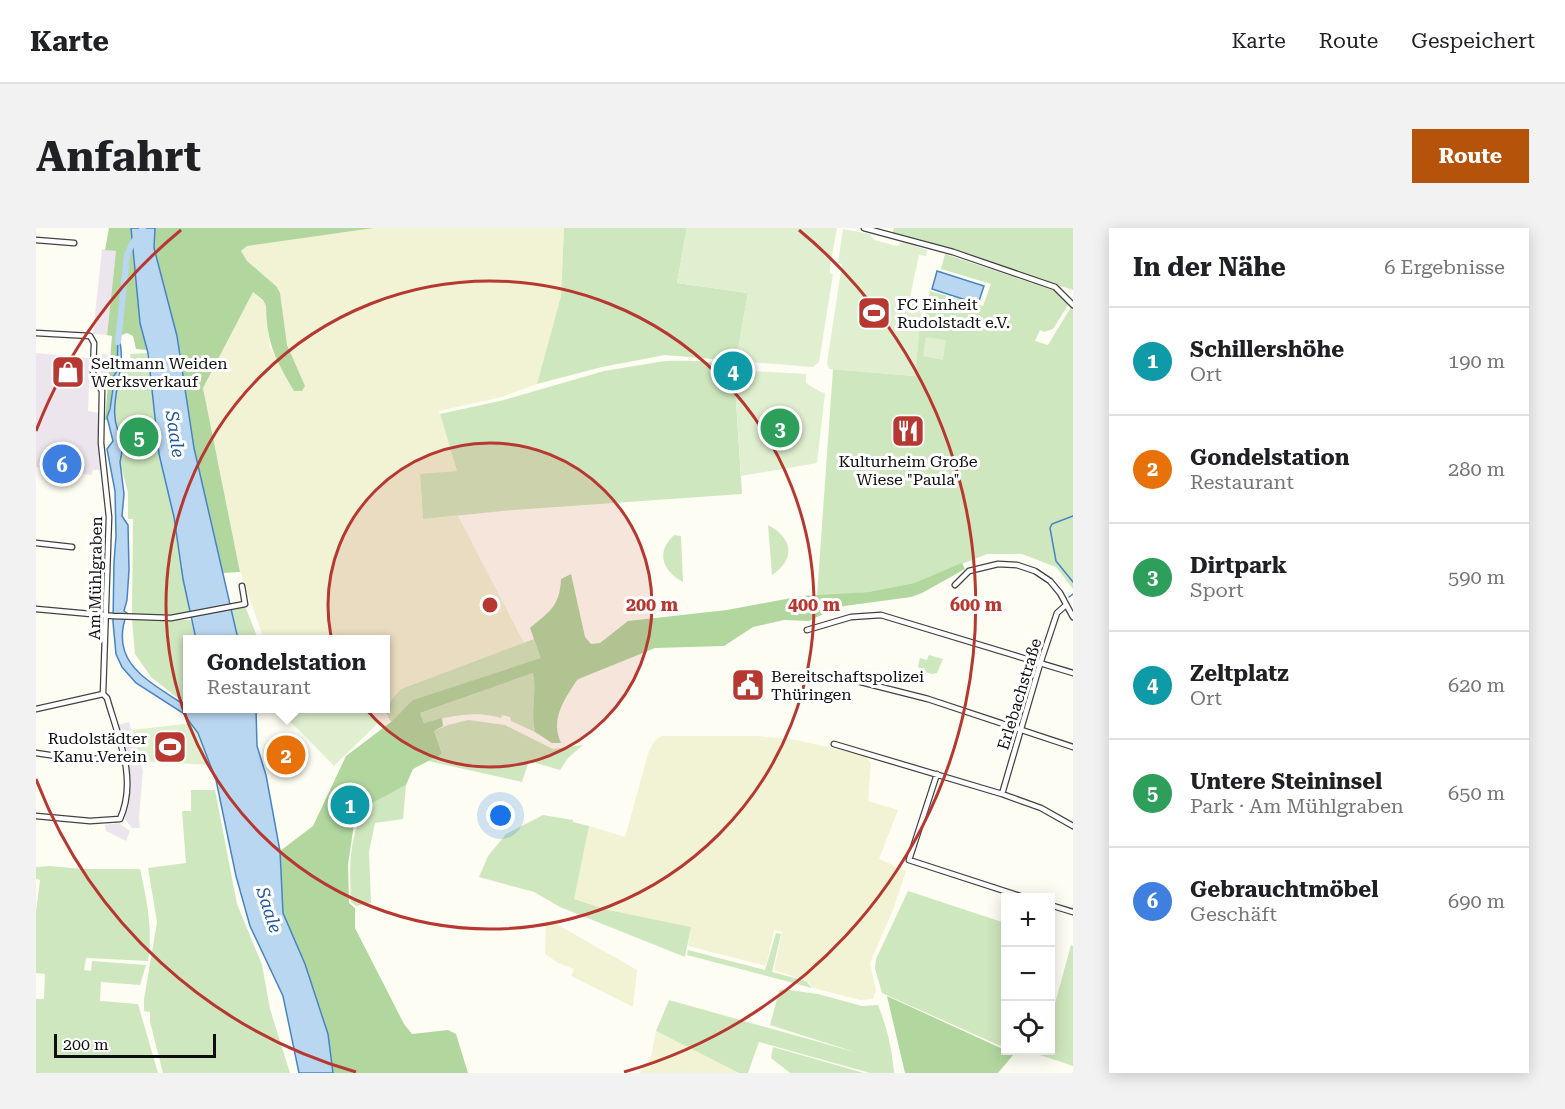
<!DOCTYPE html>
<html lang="de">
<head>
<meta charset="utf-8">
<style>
  :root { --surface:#fff; --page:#f2f2f2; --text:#202124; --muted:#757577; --line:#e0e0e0; --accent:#b45309 }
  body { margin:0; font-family:"Roboto Serif",serif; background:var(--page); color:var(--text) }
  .controls { position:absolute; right:18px; bottom:18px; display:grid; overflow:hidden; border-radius:0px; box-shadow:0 3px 15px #0003 }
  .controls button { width:54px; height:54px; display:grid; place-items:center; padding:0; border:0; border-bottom:2px solid var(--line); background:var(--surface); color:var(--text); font:30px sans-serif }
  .scale { position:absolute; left:18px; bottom:15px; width:162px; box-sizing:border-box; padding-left:6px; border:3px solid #0f0f0f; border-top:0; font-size:16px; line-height:21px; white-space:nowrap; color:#0f0f0f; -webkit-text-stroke:4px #fff; paint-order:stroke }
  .you { position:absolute; left:465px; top:588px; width:21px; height:21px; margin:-15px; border:4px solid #fff; border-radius:50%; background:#1a73e8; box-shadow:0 0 0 9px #1a73e833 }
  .badge { display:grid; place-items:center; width:39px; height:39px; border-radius:50%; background:var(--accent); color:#fff; font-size:20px; font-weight:700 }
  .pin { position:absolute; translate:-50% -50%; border:3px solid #fff; box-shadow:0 2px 6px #0006 }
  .popup { position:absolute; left:147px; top:407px; width:207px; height:78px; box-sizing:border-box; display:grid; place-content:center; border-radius:0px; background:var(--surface); filter:drop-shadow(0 2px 4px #0005); font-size:20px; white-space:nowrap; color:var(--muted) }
  .popup b { font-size:22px; color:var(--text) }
  .popup::after { content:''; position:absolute; left:50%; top:100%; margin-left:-12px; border:12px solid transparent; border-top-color:var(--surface) }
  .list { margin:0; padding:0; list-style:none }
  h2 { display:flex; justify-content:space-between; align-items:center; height:78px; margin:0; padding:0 24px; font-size:26px }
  h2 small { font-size:20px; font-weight:400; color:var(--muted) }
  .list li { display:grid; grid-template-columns:39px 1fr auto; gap:18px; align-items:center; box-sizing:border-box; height:108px; padding:0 24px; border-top:2px solid var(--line) }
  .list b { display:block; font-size:22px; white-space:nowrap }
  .list p { margin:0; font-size:20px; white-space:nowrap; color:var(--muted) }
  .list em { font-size:20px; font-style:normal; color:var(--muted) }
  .icon { flex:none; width:33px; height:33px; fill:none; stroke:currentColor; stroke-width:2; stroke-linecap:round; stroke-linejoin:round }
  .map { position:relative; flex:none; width:1037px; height:845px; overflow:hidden; border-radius:0px }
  header { display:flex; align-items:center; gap:36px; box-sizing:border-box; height:84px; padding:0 30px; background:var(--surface); border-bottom:2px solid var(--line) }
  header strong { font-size:28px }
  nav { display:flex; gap:33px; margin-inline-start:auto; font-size:21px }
  .intro { display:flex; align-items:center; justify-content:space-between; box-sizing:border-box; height:144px; padding:0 36px }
  h1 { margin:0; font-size:42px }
  .button { padding:15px 27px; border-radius:0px; background:var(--accent); color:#fff; font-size:21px; font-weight:700 }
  main { display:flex; gap:36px; padding:0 36px }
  aside { flex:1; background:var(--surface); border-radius:0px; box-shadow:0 3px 15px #0003 }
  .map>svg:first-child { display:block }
  .industrial { fill:#ede5ed }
  .farmland { fill:#f2f3d4 }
  .green { fill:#cfe7be }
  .forest { fill:#b1d79e }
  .pitch { fill:#e0efcf }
  .water { fill:#bad7f2; stroke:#4685c4; stroke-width:1.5 }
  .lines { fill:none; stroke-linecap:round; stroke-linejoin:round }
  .stream { stroke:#4685c4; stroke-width:1.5 }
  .canal { stroke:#bad7f2; stroke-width:6 }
  .minor-casing { stroke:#424242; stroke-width:7 }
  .minor { stroke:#fff; stroke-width:4.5 }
  .ring { fill:none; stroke:#b73830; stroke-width:3 }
  .labels { text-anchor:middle; stroke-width:6; stroke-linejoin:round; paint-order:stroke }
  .poi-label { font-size:16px; fill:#0f0f0f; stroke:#fff; text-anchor:start }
  .street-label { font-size:16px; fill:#0f0f0f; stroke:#fff }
  .water-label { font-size:18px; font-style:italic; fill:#20589a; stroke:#fff }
  .centre { fill:#b73830; stroke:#fff; stroke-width:3 }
  .ring-label { font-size:18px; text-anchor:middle; font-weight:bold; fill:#b73830; stroke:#fff; stroke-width:6; stroke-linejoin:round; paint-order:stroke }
</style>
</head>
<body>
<header>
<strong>Karte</strong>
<nav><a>Karte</a><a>Route</a><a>Gespeichert</a></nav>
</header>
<div class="intro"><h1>Anfahrt</h1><a class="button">Route</a></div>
<main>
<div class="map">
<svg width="1037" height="845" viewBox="0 0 1037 845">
  <rect width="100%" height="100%" fill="#fefdf3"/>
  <path class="industrial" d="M66,21L80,23L71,107L57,106Z
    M0,125L54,130L52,183L64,185L66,242H57L56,247L0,239Z
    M66,126L75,127L73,158L63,157Z
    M93,494L102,526L103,531L91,528L81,497Z
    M103,534L107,542L103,590L104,600H96L88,590L93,562L92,538Z
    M83,595L94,603L90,613L70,603L69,597Z"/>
  <path class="farmland" d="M338,0H528L525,68L501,156L466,169L403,183L421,243L384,247L387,291L422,288L488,415L365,461L349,480V412L228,411L204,344L167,160L217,64L227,73L230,78L234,119L258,163L254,123L250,112L206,27V20L211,18Z
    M626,508H722L760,512L828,527L835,535L832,573L862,582L843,631L870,643L857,682L834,735L840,763L837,771L824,772L777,760L771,753L738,742L746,704L738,702L730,738L652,718L655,699L568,681L537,671L553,598L589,609L613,523L619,512Z
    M510,693L517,694L601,742L597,779L535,748L538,741L522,735L509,726Z
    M620,803L703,845H603L615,829Z"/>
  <path class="green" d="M528,0H651L641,55L712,65L700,133L629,127L566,139L501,156L525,68Z
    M858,0H1037V62L942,31L856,6Z
    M909,26L1020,63L1032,77L1017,101L1008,104L1004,102L999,113L1012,117L1035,79L1037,81V361L1020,339L986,326H951L878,355L832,364L781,368L797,141L879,148L883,102L890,100C888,93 892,71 894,63L947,78L955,56L905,41Z
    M112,125L123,226L138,289L154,384L135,388L96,386L97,291H92V265L84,234L88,213C70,188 84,164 84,137H95L94,126Z
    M629,133C651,133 679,131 698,142L706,266L477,282L387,291L384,246L421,243L404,186L468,172L568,143Z
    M732,297C757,310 760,331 736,347Z
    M638,307L645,308L647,354C627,343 619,325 638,307Z
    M209,378L222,411H202L196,382Z
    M96,392H155L160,411L151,412V466L148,475L115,449L99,426Z
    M498,411L506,430L378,472L355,494L348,481L365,461Z
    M893,427L907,431L901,445L896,446L885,443L882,438L884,430L891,432Z
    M497,445C501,465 494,484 499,504L475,493L474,489L466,487L465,490C440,482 413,488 388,495L384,485Z
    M432,492L469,497L517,521L547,517L532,530L524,542L493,533L486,554L392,533L406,526L398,503L412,497Z
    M370,557L367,591L339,595L333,624L335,675L320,678L315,674C314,643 311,604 333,578C339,570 361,562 370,557Z
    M155,562H179L201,676L226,737L234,781L254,845H127L114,794V784L108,783V771L121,694L112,640L150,635L146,583H155Z
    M507,587L537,592V594L553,598L538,671L568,681L655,699L649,729L524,679L498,664L443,649L452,628L470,606Z
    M14,638L46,641H104C111,673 117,701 112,733L50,730L48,742L55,743L56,733L110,737L104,757L65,754L64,773L102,776L122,845H0V771H8L9,746L0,745V684L4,652L0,651V639Z
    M872,663L969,695V820L846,765L839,740L840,731Z
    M740,705L745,706L736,744L770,753L776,760L651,727L652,722L729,742Z
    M1035,717L1037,718V838L1004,827L1005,823L1014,822L1015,790Z
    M746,761L782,766L826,778L842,777C851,799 856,821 858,845H834L723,814L712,845H703L620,803L633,772L822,825L734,797L743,763Z
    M737,819L828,845H754L735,830Z"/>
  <path class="forest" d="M73,0H95L104,95L111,122L100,121L97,108L91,105L81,109V143L75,152C78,165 73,179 71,192H69L76,108L71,107L80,23L69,22Z
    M119,0H338L211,18L205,23L211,33L241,59L244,65L251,117L269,158L266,163H258C239,130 231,117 230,78L227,72L217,64L167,160L204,344L186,345L158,220L141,108L118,19Z
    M926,335L929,341L886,365L875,369L801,379L773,393L748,392L717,399L688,418L619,420L545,450L541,452C528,472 514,491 525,515H516L499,504C494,484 501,465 497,445L384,485L388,495L406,490L407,498L398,503L406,526L377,541L370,557L334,576L318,596L312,637L313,675L319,680V700L368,796L376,806L412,802L420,806L432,845H297L292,806L269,736L247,685L244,623L277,598L310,528L355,494L377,472L505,430L494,400C513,384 524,378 525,351L535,346L549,409L555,416L564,415L592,393L691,382L766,368L832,364L878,355Z
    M851,768L969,822L978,826L962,845H869Z"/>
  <path class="pitch" d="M651,0H801L794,39V46H797L783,134L777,139L700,133L712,65L641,55Z
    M807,1L834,6L838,12L861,18L867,14L891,22L890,28L883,27L873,74L886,77L879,148L793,141L791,135L806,36L802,35Z
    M890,109L910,112L907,132L887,128Z
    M698,142L770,146V155L785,164L789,165L781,235L705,248Z
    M242,481H329L344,493L298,538Z
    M156,495L162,505L174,537L104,533L96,502Z"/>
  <path class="water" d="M95,0H119L118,20L141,108L158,220L202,411H160L147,351L138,289L123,226L112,125L104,95Z
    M901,43L948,58L942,76L896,61Z
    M82,108C95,142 64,181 88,213L84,234L88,266L86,288L92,297L93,342L91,372L88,383L91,385C73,433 109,451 144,474L148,475L151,466V480L220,481L221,518L230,547L244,623L247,685L269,736L292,806L297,845H263L247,768L214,698L200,648L180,552L162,505L147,485L100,455L86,439L80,426L77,394L78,334L80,308L79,263L71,221L77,213L71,189L74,181L77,160L75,152L81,143Z"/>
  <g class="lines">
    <path class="stream" d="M1037,288L1016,296L1014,300L1020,333L1037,354
      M1033,369L1037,366"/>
    <path class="canal" d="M82,114L91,27L96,16L107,0"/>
    <defs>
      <path id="minor" d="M828,0L917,24L1019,59L1037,77
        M0,12L38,15
        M0,105L54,108L58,115L57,148L66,163L65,215L73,289L67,466L71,470C82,509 102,551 84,591L54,593L0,588
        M0,315L36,319
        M919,357L933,343L962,336L981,337L999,343L1014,353L1024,365L1037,389
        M0,381L77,388L135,390L209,376L206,358
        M771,402L815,389L845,387L1037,445
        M813,451L892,471L1037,519
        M0,481L67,466
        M798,516L966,566L1005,580L1037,598
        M0,525L40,531L88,530
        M901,546L873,632L990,670
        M966,566L1004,436L1021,385L1030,377
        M1014,677L1037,684"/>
    </defs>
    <use href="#minor" class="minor-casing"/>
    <use href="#minor" class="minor"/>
  </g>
  <circle cx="454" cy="377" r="162" fill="#b73830" fill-opacity=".12"/>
  <g class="ring">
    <circle cx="454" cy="377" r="162"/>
    <circle cx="454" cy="377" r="324"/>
    <path d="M320 844A486 486 0 0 1 0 551M0 203A486 486 0 0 1 145 2M763 2A486 486 0 0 1 588 844"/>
  </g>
  <defs>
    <symbol id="stadium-square" viewBox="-11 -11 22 22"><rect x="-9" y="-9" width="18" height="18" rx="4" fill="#b73830" stroke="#fff"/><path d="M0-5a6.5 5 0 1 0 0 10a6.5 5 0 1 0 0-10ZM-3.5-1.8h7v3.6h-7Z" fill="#fff"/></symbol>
    <symbol id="shop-square" viewBox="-11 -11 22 22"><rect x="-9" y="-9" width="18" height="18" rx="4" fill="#b73830" stroke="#fff"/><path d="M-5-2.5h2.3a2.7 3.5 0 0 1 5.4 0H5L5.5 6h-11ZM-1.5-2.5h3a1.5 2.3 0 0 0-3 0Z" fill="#fff"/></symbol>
    <symbol id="restaurant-square" viewBox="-11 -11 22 22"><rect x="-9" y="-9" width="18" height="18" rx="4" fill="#b73830" stroke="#fff"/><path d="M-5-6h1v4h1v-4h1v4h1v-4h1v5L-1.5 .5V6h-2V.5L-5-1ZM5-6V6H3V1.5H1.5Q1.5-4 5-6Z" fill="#fff"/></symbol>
    <symbol id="civic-square" viewBox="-11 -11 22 22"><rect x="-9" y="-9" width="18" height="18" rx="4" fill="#b73830" stroke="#fff"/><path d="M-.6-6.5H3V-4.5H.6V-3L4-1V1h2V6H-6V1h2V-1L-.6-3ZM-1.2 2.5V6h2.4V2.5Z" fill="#fff"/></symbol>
  </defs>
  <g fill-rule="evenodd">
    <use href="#stadium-square" x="819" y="66" width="38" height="38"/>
    <use href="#shop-square" x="13" y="125" width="38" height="38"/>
    <use href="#restaurant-square" x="853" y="184" width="38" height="38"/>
    <use href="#civic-square" x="693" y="438" width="38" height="38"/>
    <use href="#stadium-square" x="115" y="500" width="38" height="38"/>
  </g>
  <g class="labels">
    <g class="poi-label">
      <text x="861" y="82">FC Einheit<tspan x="861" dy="18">Rudolstadt e.V.</tspan></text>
      <text x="55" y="141">Seltmann Weiden<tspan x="55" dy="18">Werksverkauf</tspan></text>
      <text x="872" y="239" text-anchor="middle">Kulturheim Große<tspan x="872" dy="18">Wiese "Paula"</tspan></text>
      <text x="735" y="454">Bereitschaftspolizei<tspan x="735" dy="18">Thüringen</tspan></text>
      <text x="111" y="516" text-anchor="end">Rudolstädter<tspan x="111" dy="18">Kanu Verein</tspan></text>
    </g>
    <g class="street-label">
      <text transform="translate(59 350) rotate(-89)" y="6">Am Mühlgraben</text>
      <text transform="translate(983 466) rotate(-73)" y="6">Erlebachstraße</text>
    </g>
    <g class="water-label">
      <text transform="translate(139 206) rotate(81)" y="6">Saale</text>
      <text transform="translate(233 682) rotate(72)" y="6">Saale</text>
    </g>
  </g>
  <circle cx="454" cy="377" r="9" class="centre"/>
  <g class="ring-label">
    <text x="616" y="383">200 m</text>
    <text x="778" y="383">400 m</text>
    <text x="940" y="383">600 m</text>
  </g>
</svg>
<div class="controls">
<button>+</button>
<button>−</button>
<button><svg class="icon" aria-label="locate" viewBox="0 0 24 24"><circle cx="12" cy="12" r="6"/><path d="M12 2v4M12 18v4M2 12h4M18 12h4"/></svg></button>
</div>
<div class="scale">200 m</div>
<div class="you"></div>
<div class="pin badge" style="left:314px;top:577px;background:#0f9aa8">1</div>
<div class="pin badge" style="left:250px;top:527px;background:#e8710a">2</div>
<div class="popup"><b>Gondelstation</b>Restaurant</div>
<div class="pin badge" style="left:744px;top:200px;background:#2e9e5b">3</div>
<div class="pin badge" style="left:697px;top:143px;background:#0f9aa8">4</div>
<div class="pin badge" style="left:103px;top:209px;background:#2e9e5b">5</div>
<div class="pin badge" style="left:26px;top:236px;background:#3f7fe0">6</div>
</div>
<aside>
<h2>In der Nähe<small>6 Ergebnisse</small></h2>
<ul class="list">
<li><span class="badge" style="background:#0f9aa8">1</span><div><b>Schillershöhe</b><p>Ort</p></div><em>190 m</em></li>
<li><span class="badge" style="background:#e8710a">2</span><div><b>Gondelstation</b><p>Restaurant</p></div><em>280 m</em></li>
<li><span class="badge" style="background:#2e9e5b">3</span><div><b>Dirtpark</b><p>Sport</p></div><em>590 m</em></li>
<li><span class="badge" style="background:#0f9aa8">4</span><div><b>Zeltplatz</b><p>Ort</p></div><em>620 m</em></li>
<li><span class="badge" style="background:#2e9e5b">5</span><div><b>Untere Steininsel</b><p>Park · Am Mühlgraben</p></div><em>650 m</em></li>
<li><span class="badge" style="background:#3f7fe0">6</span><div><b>Gebrauchtmöbel</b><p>Geschäft</p></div><em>690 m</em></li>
</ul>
</aside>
</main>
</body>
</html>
